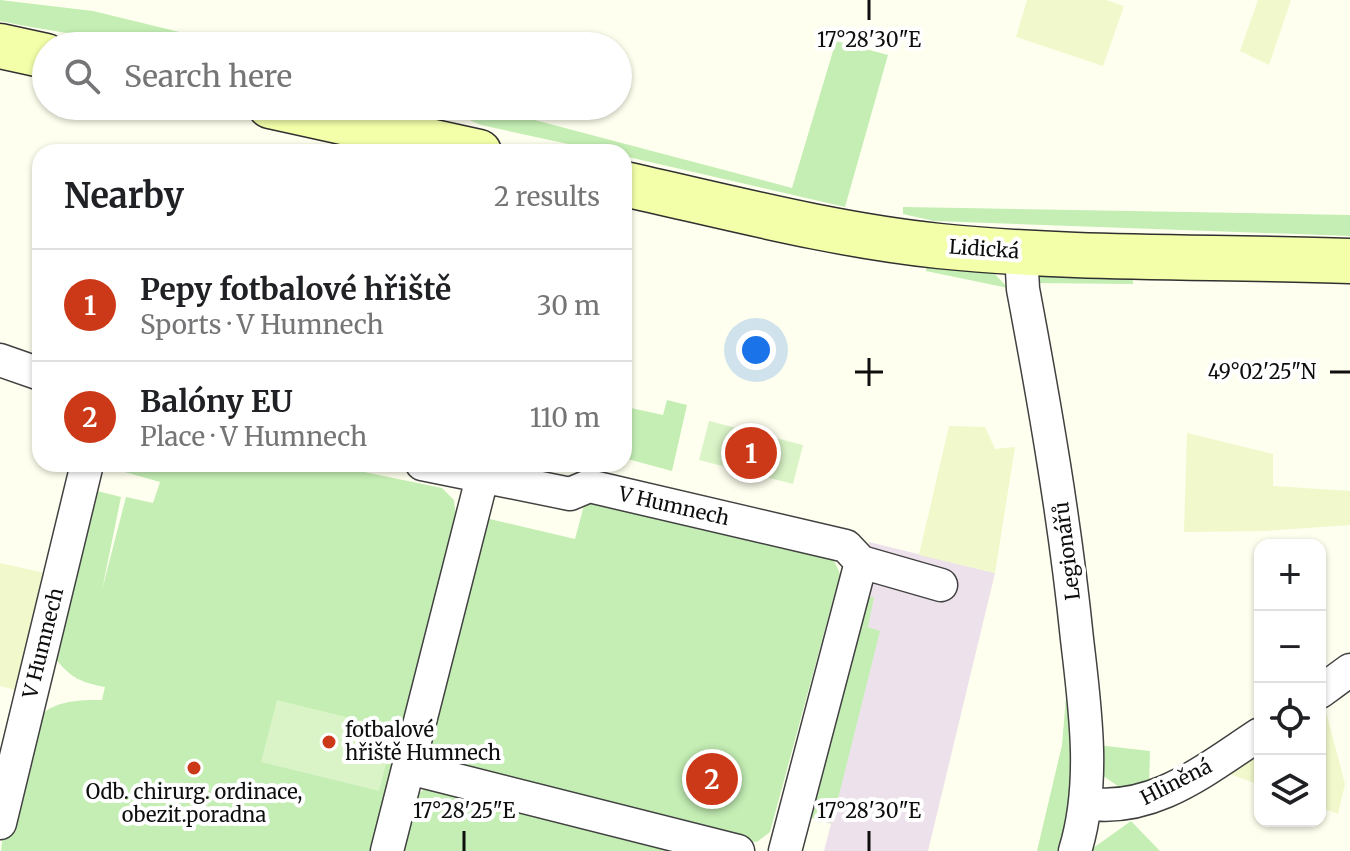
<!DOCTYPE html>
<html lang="en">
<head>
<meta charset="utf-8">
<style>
  :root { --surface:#fff; --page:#f2f2f2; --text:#202124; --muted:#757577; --line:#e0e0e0; --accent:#cc3918 }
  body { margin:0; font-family:Merriweather,serif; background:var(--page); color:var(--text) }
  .controls { position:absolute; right:24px; bottom:24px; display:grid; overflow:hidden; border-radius:16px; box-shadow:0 2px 6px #0004 }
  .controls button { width:72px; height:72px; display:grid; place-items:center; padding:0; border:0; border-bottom:2px solid var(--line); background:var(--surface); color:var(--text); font:40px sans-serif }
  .you { position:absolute; left:756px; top:350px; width:28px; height:28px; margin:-20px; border:6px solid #fff; border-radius:50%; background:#1a73e8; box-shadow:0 0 0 12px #1a73e833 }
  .badge { display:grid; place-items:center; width:52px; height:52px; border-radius:50%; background:var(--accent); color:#fff; font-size:26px; font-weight:700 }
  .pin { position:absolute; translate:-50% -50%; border:4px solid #fff; box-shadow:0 2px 8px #0006 }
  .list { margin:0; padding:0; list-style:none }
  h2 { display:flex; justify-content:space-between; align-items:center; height:104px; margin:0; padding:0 32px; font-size:34px }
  h2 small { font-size:26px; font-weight:400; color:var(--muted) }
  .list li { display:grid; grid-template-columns:52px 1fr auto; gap:24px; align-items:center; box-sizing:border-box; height:112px; padding:0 32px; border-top:2px solid var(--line) }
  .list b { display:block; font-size:30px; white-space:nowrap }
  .list p { margin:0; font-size:26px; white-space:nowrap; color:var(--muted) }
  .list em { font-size:26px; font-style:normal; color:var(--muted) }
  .icon { flex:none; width:44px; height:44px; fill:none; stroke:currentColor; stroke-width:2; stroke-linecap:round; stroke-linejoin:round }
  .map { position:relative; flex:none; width:1350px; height:851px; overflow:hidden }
  .search { position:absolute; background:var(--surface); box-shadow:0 2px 6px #0004; left:32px; top:32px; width:600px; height:88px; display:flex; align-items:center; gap:20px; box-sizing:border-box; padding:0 28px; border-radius:44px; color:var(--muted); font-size:30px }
  .panel { position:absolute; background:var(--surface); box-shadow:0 2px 6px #0004; left:32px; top:144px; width:600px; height:328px; border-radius:24px }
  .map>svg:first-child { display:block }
  .industrial { fill:#ede1ec }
  .farmland { fill:#f1f8cb }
  .green { fill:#c4eeb4 }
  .pitch { fill:#daf4c7 }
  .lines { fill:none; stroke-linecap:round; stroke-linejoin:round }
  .street-casing { stroke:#414141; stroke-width:35 }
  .secondary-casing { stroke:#303030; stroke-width:47 }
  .street { stroke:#fff; stroke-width:32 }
  .secondary { stroke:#f4ffa9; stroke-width:44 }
  .ticks { fill:none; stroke:#0e0e0e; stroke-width:3 }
  .poi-dot { fill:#cc3918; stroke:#fff; stroke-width:3 }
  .labels { text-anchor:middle; stroke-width:8; stroke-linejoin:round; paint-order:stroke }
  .street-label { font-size:20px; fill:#0e0e0e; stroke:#fff }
  .poi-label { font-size:20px; fill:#0e0e0e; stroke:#fff; text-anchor:start }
  .ticks-label { font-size:20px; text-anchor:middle; fill:#0e0e0e; stroke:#fff; stroke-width:8; stroke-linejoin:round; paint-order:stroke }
</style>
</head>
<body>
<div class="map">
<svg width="1350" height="851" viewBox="0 0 1350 851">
  <rect width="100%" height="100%" fill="#feffee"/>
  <path class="industrial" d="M869,542L995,573L928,851H824L831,824L802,815Z"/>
  <path class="farmland" d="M1027,0H1106L1124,6L1103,66L1016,37Z
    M1258,0H1291L1269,65L1240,51Z
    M949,426L985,427L995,449L1015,447L995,573L919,555Z
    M1187,433L1273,454V486L1350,491V525L1263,531L1184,532Z
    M0,563L45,573L16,690L0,686Z
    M1324,704L1345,784L1338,814L1320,807V707Z
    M1260,752V785L1230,774Z"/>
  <path class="green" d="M0,0L93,11L237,46C156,46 79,37 0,21Z
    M836,41L888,55L845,207L624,156V152H605L481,125L438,106H481L792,188Z
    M903,207L1350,215V236L934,221L903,214Z
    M926,265L991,270L1008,288L926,271Z
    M1133,272V284L1036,283L1042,273Z
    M667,400L687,405L672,471L624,458L631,408L663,415Z
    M108,464H325L442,488L454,500L456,517L372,851H1C3,828 11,805 16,783C30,723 33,698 102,700L105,687C83,683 70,678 56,659L93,490L121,497L102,590L126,497L153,503L160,482L107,467Z
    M587,494L833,558L840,574L770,832L757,842L734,840L429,762L422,742L481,517L575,539Z
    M864,597H874L868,627L880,631L832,823L802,815Z
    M1067,685L1076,765L1063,851H1037L1062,745Z
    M1097,745L1150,751L1149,787L1125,791L1102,775Z
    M426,788L701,851H397L415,796Z
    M1131,821L1160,851H1089Z"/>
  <path class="pitch" d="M709,421L803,445L793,484L699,460Z
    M277,700L395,729L379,791L261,762Z"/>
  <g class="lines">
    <defs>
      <path id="street" d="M1021,252L1023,289C1045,406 1065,521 1077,639C1085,708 1096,783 1075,851
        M0,360L40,374
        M422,464L570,494L589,486L846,546L861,562L941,585
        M1320,692L1350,670
        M409,768L738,851
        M1085,803C1153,814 1206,769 1260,734
        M0,823L87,464
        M387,851L482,478
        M785,851L861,562"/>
      <path id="secondary" d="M0,46L46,56
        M270,106L479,152
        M624,184C728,207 833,235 939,246C1075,260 1213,256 1350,261"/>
    </defs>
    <use href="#street" class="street-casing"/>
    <use href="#secondary" class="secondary-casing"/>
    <use href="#street" class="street"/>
    <use href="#secondary" class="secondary"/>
  </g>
  <path class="ticks" d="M869,0V20M869,358V386M855,372H883M1330,372H1350M464,831V851M869,831V851"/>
  <g class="poi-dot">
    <circle cx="329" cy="742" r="8"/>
    <circle cx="194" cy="768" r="8"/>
  </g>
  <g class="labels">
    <g class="street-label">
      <text transform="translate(984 249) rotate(4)" y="7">Lidická</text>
      <text transform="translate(674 506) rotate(13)" y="7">V Humnech</text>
      <text transform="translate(1067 551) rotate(-97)" y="7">Legionářů</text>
      <text transform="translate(43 643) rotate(-76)" y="7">V Humnech</text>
      <text transform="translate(1176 782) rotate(-27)" y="7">Hliněná</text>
    </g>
    <g class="poi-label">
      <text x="345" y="737">fotbalové<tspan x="345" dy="23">hřiště Humnech</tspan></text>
      <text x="194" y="799" text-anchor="middle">Odb. chirurg. ordinace,<tspan x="194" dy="23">obezit.poradna</tspan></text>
    </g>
  </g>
  <g class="ticks-label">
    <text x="869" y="47">17°28'30"E</text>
    <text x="1262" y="379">49°02'25"N</text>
    <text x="464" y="818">17°28'25"E</text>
    <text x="869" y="818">17°28'30"E</text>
  </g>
</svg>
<div class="controls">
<button>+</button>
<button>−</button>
<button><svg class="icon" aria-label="locate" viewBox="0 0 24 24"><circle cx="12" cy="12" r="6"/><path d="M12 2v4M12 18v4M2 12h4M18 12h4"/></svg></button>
<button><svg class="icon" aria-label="layers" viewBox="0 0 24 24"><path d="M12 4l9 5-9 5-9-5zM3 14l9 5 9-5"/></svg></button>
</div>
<div class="you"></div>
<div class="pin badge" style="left:751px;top:453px">1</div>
<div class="pin badge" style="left:712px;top:779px">2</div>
<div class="search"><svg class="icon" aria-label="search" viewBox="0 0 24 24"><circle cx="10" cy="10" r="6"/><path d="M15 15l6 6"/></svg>Search here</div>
<section class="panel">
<h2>Nearby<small>2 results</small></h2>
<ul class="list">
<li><span class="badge">1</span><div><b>Pepy fotbalové hřiště</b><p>Sports · V Humnech</p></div><em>30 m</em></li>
<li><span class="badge">2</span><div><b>Balóny EU</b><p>Place · V Humnech</p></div><em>110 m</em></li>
</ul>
</section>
</div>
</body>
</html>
